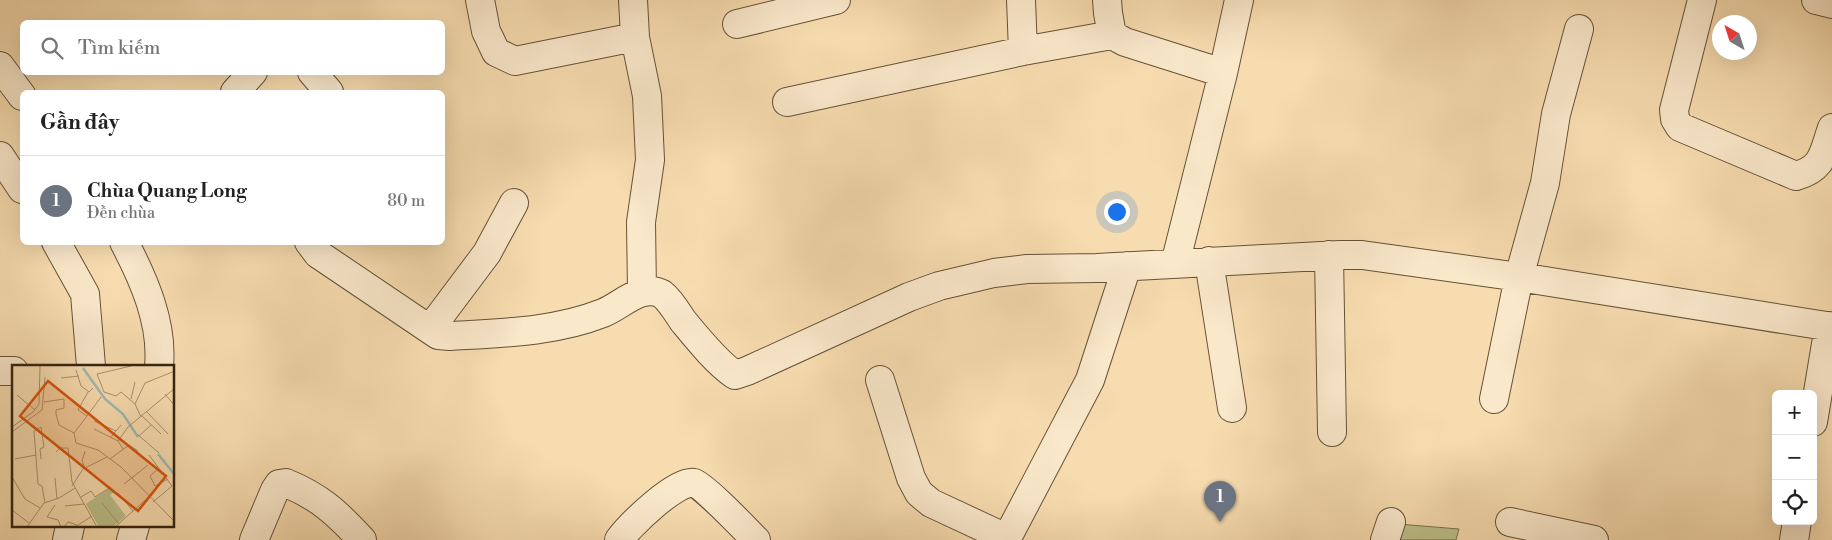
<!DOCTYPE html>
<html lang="vi">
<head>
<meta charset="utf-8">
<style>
  :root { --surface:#fff; --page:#f2f2f2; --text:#222; --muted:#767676; --line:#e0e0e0; --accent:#8f2418 }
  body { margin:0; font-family:"Libre Bodoni",serif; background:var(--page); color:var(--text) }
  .controls { position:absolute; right:15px; bottom:15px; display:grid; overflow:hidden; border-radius:8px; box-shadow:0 5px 20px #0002 }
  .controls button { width:45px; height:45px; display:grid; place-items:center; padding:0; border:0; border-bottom:1px solid var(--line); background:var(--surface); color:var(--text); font:25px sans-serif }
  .compass { position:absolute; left:1712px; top:15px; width:45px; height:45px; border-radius:50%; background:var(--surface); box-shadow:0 5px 20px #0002; rotate:321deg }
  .you { position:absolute; left:1116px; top:211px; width:18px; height:18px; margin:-12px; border:4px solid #fff; border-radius:50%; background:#1a73e8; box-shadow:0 0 0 8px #1a73e833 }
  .badge { display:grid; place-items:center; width:32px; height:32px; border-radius:50%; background:var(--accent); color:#fff; font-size:16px; font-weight:700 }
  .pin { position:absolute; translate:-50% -41px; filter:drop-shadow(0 1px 2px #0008) }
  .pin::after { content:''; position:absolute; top:26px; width:18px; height:15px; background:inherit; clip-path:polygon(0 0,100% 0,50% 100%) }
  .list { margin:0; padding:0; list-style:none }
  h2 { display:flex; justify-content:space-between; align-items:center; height:65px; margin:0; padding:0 20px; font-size:21px }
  h2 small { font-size:16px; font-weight:400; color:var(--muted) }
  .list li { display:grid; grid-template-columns:32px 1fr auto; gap:15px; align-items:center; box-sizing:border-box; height:90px; padding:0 20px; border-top:1px solid var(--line) }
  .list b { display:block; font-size:19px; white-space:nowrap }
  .list p { margin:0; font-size:16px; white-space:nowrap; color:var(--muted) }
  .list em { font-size:16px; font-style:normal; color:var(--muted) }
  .icon { flex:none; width:28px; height:28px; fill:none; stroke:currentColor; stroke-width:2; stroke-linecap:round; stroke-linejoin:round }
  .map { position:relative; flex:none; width:1832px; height:540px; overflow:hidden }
  .search { position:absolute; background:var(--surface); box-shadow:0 5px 20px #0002; left:20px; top:20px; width:425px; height:55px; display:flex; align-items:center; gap:12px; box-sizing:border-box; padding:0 18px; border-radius:8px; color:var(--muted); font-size:19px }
  .panel { position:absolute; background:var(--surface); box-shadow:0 5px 20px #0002; left:20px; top:90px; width:425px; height:155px; border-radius:8px }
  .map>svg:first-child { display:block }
  .green { fill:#bcc08b; stroke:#78724e }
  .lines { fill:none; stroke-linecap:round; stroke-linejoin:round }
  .minor-casing { stroke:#665238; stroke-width:30 }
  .minor { stroke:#fae8cb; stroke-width:28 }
  .inset-river { fill:none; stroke:#9fbab3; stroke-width:2.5 }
  .inset-road { fill:none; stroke:#a9926f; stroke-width:1 }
  .view { fill:#d6540c; fill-opacity:0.15; stroke:#d6540c; stroke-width:2.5 }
  .inset-edge { fill:none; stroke:#352410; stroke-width:2.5 }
</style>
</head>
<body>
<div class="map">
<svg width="1832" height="540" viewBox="0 0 1832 540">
  <rect width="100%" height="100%" fill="#f7dcaf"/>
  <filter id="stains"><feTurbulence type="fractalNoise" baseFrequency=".004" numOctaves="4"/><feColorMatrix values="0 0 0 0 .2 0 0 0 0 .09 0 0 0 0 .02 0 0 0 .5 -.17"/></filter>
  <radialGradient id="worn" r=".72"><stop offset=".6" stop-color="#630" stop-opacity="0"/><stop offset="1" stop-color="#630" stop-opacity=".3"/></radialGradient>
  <path class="green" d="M1398,524L1459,529L1456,540H1393Z"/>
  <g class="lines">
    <defs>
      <path id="minor" d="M480,0L486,31L496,52L515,61L635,37L647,96L650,160L641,222L642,292
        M633,0L635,37
        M1021,0L1023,51
        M1107,0L1108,13L1112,35L1125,42L1223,73
        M1702,0L1674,110L1675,119L1680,127L1796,176C1824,168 1823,153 1832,128
        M1816,0L1832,4
        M737,24L836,0
        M0,66L22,96
        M312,72L329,92
        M235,92L253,72
        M787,102L1023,51L1112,35
        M0,156L22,189
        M56,242L85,294L91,366
        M124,242C144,280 163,323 159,366
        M309,242L318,254L438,335L450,336C502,333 555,332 603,313C621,306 642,283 662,294C670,300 677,312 683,321C697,338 717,363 735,375L747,371L909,297L939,286L994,273L1027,269L1097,268L1340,255H1362L1519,277L1832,327
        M1329,255L1332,432
        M1209,261L1232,408
        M1175,264L1223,73L1239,0
        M430,329L487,253L514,203
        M0,371H14
        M880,380L911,478L919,493L931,503L1006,538
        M1494,399L1519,277L1545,183L1556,114L1579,29
        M1813,422L1829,326
        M1510,522L1594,540
        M67,540L70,526
        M131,540L135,526
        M254,540L275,490L279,484L286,483C320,497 337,513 362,540
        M619,540C629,526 677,479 694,483C703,485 747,531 756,540
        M1006,540L1090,380L1127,266
        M1385,540L1391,522
        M1794,540L1797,521"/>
    </defs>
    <use href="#minor" class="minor-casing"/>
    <use href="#minor" class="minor"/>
  </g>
  <g transform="translate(12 365)">
    <rect width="162" height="162" fill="#f7dcaf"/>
    <path d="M99,122L103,126L98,130L114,151L101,162H87L74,139Z" fill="#bcc08b"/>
    <path class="inset-river" d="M71,3L93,34L111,49L126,72M146,89L163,110"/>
    <path class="inset-road" d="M64,5L69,21L77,27L81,23M49,13L67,11M109,27L104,31L92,27L85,9L119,1M109,27L123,39M153,29L163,41M5,30L23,45M119,34L123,17M32,37L52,34V43L44,45V49L47,60L62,68M134,46L156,69M75,51L89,32M130,51L149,69M129,52L123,39L133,18L163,6M82,56L104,66M0,62L21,47L27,39L28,1M82,64L106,76M0,67L30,45L33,12M62,68L64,78L86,85L109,102L163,157M62,68L75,51L66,45L76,27M125,69L147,88M127,71L139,60M99,72L109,60M111,84L106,76L116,62L163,23M44,87L48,83H56L60,117L85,162M137,90L160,121L141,137M3,94L24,90M29,94L28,84L32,82L29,62L22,66L26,119L30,121L33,138M98,94L117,80L126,86M73,103L70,96L73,86M147,103L138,111L143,121L156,114M0,112L13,134L28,143M43,113L45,134M112,119L136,100M60,121L71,104L95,92M106,128L121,146M69,132L79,126L83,132L99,122M90,138L107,159M43,140L35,152L46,155L49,162M53,141L72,139M0,145L17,158M15,162L32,138L47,133L63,123M52,162L56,157L65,160M63,162L80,151M103,162L137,132"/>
    <path class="view" d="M36,16L154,111L126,146L8,51Z"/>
    <rect width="162" height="162" class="inset-edge"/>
  </g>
  <rect width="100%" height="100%" filter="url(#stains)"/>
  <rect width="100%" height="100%" fill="url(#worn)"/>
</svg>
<div class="controls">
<button>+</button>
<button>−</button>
<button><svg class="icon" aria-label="locate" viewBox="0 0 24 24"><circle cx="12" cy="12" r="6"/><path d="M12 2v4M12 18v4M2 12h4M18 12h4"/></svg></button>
</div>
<svg class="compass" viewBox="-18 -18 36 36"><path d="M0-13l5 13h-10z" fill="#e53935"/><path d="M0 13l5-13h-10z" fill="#767676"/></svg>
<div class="you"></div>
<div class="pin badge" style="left:1220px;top:522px;background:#6b7280">1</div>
<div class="search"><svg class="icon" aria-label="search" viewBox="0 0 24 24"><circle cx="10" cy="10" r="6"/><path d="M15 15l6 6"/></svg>Tìm kiếm</div>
<section class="panel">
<h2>Gần đây<small></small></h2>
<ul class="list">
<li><span class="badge" style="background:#6b7280">1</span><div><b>Chùa Quang Long</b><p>Đền chùa</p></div><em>80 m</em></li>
</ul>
</section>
</div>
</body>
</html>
